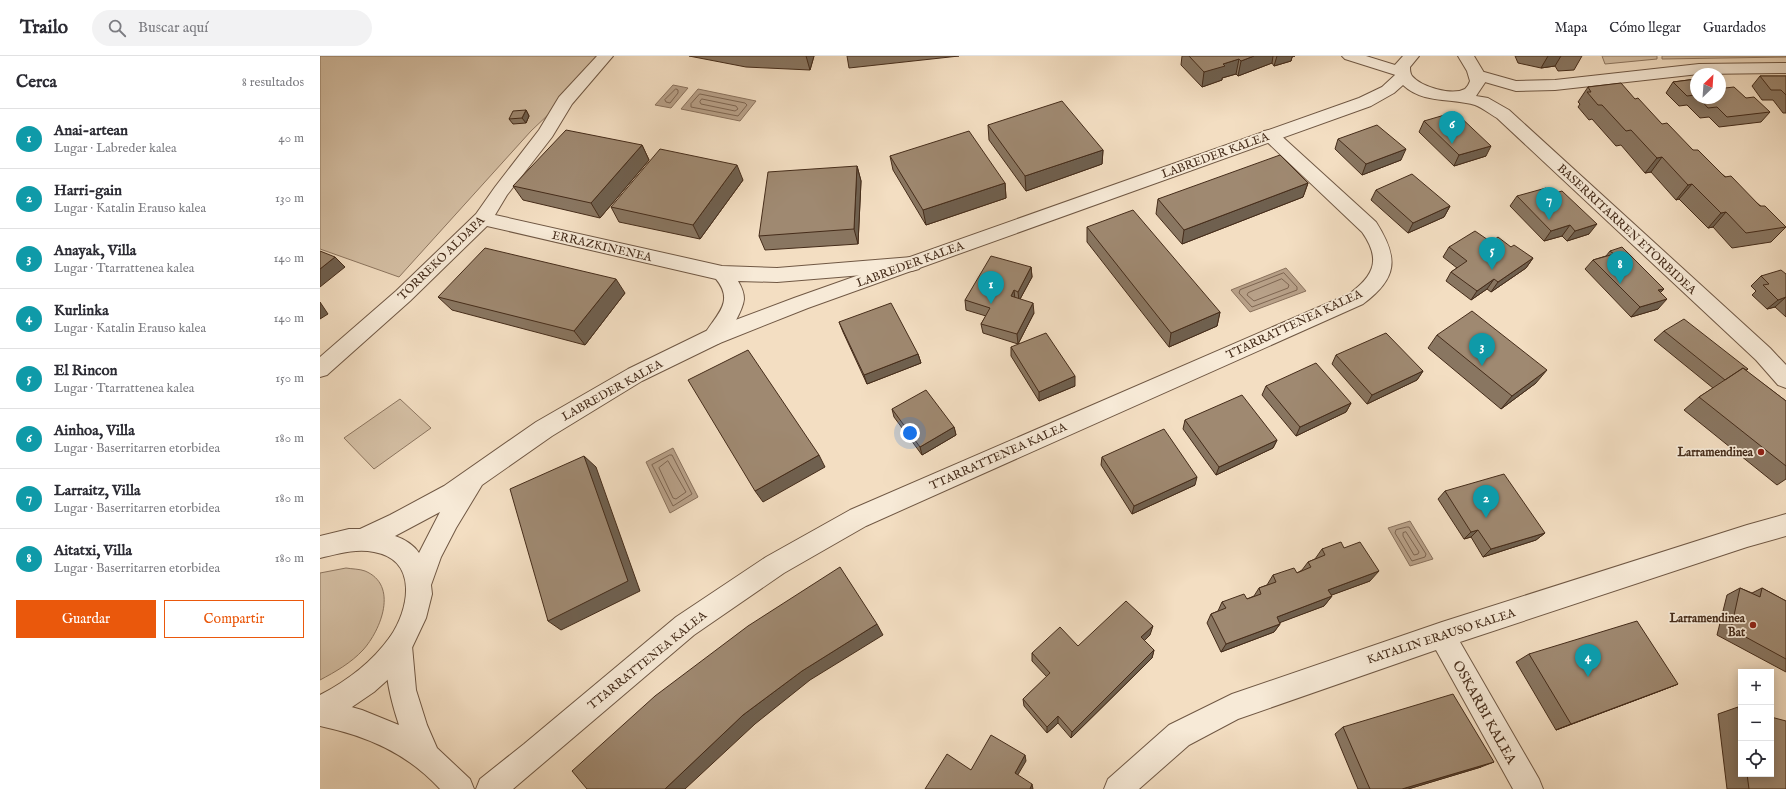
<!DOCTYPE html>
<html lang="es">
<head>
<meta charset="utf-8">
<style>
  :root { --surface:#fff; --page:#f2f2f3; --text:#2b2b33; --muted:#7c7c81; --line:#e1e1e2; --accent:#ea580c }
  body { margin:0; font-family:"IM FELL English",serif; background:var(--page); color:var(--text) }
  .controls { position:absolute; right:12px; bottom:12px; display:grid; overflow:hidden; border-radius:0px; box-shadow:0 2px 10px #0003 }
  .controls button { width:36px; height:36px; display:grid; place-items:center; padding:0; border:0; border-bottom:1px solid var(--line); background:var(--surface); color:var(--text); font:20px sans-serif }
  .compass { position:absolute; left:1370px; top:12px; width:36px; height:36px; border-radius:50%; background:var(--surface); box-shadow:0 2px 10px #0003; rotate:25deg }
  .you { position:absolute; left:590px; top:377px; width:14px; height:14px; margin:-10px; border:3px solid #fff; border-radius:50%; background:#1a73e8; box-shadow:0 0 0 6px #1a73e833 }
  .badge { display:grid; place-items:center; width:26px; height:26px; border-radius:50%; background:var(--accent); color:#fff; font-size:13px; font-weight:700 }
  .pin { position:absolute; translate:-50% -33px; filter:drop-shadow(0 1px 2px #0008) }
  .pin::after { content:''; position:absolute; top:21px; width:14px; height:12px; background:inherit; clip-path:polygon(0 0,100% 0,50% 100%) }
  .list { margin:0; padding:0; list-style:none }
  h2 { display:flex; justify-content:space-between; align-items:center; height:52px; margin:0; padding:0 16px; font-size:17px }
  h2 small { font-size:13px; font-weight:400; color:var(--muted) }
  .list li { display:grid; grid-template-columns:26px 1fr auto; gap:12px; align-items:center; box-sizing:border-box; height:60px; padding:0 16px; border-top:1px solid var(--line) }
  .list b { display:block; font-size:15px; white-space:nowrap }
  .list p { margin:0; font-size:13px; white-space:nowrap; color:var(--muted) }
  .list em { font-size:13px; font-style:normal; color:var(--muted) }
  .actions { display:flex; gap:8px; padding:12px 16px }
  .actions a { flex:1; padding:9px 0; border:1px solid var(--accent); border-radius:0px; text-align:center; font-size:14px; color:var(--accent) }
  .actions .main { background:var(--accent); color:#fff }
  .icon { flex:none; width:22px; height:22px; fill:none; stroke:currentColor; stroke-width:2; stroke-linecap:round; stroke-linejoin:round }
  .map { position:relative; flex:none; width:1466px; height:733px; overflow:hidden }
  header { display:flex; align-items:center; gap:24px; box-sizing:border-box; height:56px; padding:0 20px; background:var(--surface); border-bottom:1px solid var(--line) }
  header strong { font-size:19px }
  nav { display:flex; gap:22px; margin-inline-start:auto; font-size:14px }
  .search { width:280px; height:36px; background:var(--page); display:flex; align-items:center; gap:10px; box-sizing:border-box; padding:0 14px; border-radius:22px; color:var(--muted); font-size:15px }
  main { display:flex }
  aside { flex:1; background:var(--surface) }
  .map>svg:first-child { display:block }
  .green { fill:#d5c0a5; stroke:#8d7660 }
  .water { fill:#b8a189; stroke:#8a725d }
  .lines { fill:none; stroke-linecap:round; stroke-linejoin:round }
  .shore { stroke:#7e6652; stroke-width:1 }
  .minor-casing { stroke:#705844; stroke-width:2 }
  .tertiary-casing { stroke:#705844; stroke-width:2 }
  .minor { fill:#f7ead7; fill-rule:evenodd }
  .tertiary { fill:#f7ead7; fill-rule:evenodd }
  .wall { fill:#897661; stroke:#452c1a }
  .shaded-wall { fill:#6f604f; stroke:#452c1a }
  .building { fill:#9f8971; stroke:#452c1a }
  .poi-dot { fill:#8f2418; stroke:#f7ead7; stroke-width:1.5 }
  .labels { text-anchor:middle; stroke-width:3.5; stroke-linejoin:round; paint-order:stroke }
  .street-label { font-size:12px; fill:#452c1a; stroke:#f7ead7 }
  .poi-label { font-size:12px; font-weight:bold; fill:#452c1a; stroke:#f7ead7; text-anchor:end }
  .near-street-label { font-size:14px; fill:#452c1a; stroke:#f7ead7 }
</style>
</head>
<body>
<header>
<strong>Trailo</strong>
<div class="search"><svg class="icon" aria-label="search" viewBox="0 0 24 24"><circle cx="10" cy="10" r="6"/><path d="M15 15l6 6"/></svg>Buscar aquí</div>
<nav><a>Mapa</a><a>Cómo llegar</a><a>Guardados</a></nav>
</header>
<main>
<aside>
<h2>Cerca<small>8 resultados</small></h2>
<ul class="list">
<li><span class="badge" style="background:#0f9aa8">1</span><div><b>Anai-artean</b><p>Lugar · Labreder kalea</p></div><em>40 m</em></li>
<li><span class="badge" style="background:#0f9aa8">2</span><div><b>Harri-gain</b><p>Lugar · Katalin Erauso kalea</p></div><em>130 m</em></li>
<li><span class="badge" style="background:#0f9aa8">3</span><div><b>Anayak, Villa</b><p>Lugar · Ttarrattenea kalea</p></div><em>140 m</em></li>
<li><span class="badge" style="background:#0f9aa8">4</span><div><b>Kurlinka</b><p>Lugar · Katalin Erauso kalea</p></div><em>140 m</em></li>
<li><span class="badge" style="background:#0f9aa8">5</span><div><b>El Rincon</b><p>Lugar · Ttarrattenea kalea</p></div><em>150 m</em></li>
<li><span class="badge" style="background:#0f9aa8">6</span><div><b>Ainhoa, Villa</b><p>Lugar · Baserritarren etorbidea</p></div><em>180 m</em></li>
<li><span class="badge" style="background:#0f9aa8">7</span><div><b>Larraitz, Villa</b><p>Lugar · Baserritarren etorbidea</p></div><em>180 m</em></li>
<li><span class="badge" style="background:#0f9aa8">8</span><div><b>Aitatxi, Villa</b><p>Lugar · Baserritarren etorbidea</p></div><em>180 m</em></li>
</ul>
<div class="actions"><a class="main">Guardar</a><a>Compartir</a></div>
</aside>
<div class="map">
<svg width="1466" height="733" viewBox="0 0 1466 733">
  <rect width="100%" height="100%" fill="#f3dec2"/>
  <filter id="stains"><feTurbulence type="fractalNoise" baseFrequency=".005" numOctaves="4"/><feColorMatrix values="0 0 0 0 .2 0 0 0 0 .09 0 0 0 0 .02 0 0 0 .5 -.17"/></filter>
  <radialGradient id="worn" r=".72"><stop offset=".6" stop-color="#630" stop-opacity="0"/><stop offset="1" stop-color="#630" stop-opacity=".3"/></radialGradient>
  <path class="green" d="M0,0H290L211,75L79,221L0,193Z
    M1282,0H1337V3L1285,8Z
    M1342,0H1466V1L1342,3Z
    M80,343L111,372L54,413L24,382Z
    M26,512C32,513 40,513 45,515C79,529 61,574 43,594C31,607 15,616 0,624V517Z"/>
  <path class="water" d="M353,29L368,32L351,52L335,49Z
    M378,33L436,45L420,65L361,53Z
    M966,212L986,235L930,256L911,234Z
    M353,392L378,441L350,457L326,406Z
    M1090,465L1113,503L1090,510L1068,472Z"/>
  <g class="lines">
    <path class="shore" d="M356,33L358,34V37L350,47L346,46L345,44Z
      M380,38L425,47L427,49L418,60L371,51V48Z
      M382,43L416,50L418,53L415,55L381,48L380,46Z
      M964,217L977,231V234L932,251L919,237L920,234Z
      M962,223L969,229L968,232L934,245L927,239L928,237Z
      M350,399H352L372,438L353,450L332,409Z
      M348,405L366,436L356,443L353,442L339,412Z
      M1087,471H1089L1106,498L1105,501L1092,505L1075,477L1076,474Z
      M1086,476L1099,496L1098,498L1094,499L1083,480V477Z"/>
    <defs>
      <path id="minor" d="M277,0H293L252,48L232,81L187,139L175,159L402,210L457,212L592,201L599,203L602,208L599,213L592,215L457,226L418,225C421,230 424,236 424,243C423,254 409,279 401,286C396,290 391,288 386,287L383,281C394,260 416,247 396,223L167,170L90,245L7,319L0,321V301L76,235L156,158L175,131L219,74L239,41Z
        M1022,0H1046L1088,13L1090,16L1088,19L1082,21L1025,3Z
        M1466,7V17L1379,18L1235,34L1196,35L1151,22L1149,19L1151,16L1157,14L1196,25L1235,24L1379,8Z
        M950,74L956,75L1056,166C1079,202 1078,222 1043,248L546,470L464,517L374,579L193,733H156L160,723L204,688L356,561L446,501L530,454L1029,238C1055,219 1061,203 1042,176L944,83L942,79L944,75Z
        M1466,458V480L1427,491L1140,586L1219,723L1223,733H1193L1116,594L918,663L869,689L819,733H784L788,723L849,669L912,638L1122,566L1427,469Z
        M79,577L88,581L92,590L96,634L107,669L117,692L150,723L154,733H120C87,697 47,680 0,670V642L42,654L79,669C71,645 60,605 70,581Z"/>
      <path id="tertiary" d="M1083,0H1099L1090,11C1090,14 1090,17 1092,20C1101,31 1132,40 1145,33C1147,31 1149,28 1150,25L1147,15L1138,0H1154L1163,15L1166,25L1156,40L1168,42L1189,54L1450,292L1466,309V332L1458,329L1436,304L1177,62C1170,58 1163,52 1155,49C1132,42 1103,48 1083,29L1074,37L1051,50L488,252L400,287L322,325L232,380L162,429L136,472L121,501L111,529L112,538L106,562L89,598L73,619L54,636L32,651L0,667V639C27,625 52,606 70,581C89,554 99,504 54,496C36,492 17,498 0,502V480L29,473H40L70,459L124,430L216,366L308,313L386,275L474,242L1039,42L1062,31L1075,19L1074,10ZM120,456L99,497C94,489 84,483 75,480Z"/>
    </defs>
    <use href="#minor" class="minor-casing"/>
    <use href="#tertiary" class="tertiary-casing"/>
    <use href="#minor" class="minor"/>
    <use href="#tertiary" class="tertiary"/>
  </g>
  <path class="wall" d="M369,0H494L490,14L426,11Z
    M527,0H639L529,12Z
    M862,0H975L972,1L971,5L954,10L952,7L918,20L916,18L902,22V24L882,31L861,9Z
    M1195,0H1262L1254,14L1238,15L1235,10L1221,12L1198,7Z
    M1440,20H1466V57H1463L1453,44H1442L1432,30Z
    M1376,23V42H1400L1405,32L1426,42L1450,56L1441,66L1399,71L1389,61L1380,62L1367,49L1359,50L1346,37L1353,26Z
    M1268,31L1315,43L1342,68L1373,94L1466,171L1451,186L1412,192L1393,171L1388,172L1359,143L1356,144L1331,116L1325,117L1301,89L1296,90L1272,63L1269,64L1258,51L1260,48L1258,46Z
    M206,54L209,60L206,67L193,68L189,63Z
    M1104,65L1166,100L1134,110L1099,76Z
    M668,69L783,94L782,108L706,135L669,84Z
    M1018,83L1081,104L1042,119L1015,93Z
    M322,89L329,104L280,162L203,144L193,130Z
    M570,100L685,127L686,142L606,169L573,114Z
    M537,110L541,125L538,188L445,194L439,180Z
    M423,124L380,183L299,166L291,151Z
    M988,127L983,141L862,188L836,158L838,143Z
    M1056,134L1130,150L1124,161L1088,177L1051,144Z
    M1197,140L1269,178L1247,185L1242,180L1224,185L1190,150Z
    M767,171L900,256L897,270L849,291L767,186Z
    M1171,186L1191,191L1213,202L1206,212L1171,236L1167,233L1151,244L1126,225L1131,216L1137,212L1123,201L1129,191Z
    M1290,195L1344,233L1340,236L1338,253L1311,261L1265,213L1273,204L1286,200Z
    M711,211L712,221L700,243L714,257L698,288L663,277L661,268L666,260L646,254L645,244Z
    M1466,218V261L1455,251L1447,253L1432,239L1436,235L1431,230L1441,220Z
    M305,237L265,289L132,254L118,241Z
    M519,266L598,298L601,307L547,328L523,276Z
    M1344,275L1428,313L1426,315L1466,345V423L1457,429L1364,354L1379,341L1393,332L1334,284Z
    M1117,279L1216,327L1181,353L1108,292Z
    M691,291L755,330L719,345L691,300Z
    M1016,299L1103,315L1097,324L1047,348L1012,308Z
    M946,330L1031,347L1026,356L976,380L942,339Z
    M572,353L634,371L636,379L602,399L574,361Z
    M865,364L957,384L953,392L896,419L863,373Z
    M782,401L875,429L812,458L781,409Z
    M1125,435L1225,477L1216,484L1163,501L1151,481L1144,483L1118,443Z
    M1024,492L1050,525L1011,539L1012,540L1004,550L960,566V568L954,576L901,596L887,567L891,558L898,555L902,546L927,543L934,540L939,532L947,529L953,519L977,517L982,514L988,506L995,503L1002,493Z
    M1420,532L1432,537L1442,532L1466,545V616L1397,579L1407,539Z
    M830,579L824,584L834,594L832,602L751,682L738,667L727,677L704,650L703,643L727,621L712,605V597L758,590Z
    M1209,598L1358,628L1340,635L1236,674L1196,606Z
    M1418,651L1421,652V718H1451L1466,733H1407L1398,658Z
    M1023,671L1161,711L1088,733H1038L1015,678Z"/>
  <path class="shaded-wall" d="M486,0H494L490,14Z
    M934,0H953L952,7L918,20L921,5Z
    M957,0H975L972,1L971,5L954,10Z
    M1228,0H1241L1235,10L1221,12Z
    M919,3L916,18L902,22V24L882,31L884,16L903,8Z
    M206,54L209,60L206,67L202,62Z
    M322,89L329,104L280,162L271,147Z
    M1171,90L1166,100L1134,110L1139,99Z
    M1086,93L1081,104L1042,119L1046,108Z
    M783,94L782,108L706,135L705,120Z
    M1342,101L1331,116L1325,117L1337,102Z
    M417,109L423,124L380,183L373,169Z
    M537,110L541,125L538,188L534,173Z
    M685,127L686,142L606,169L603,154Z
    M988,127L983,141L862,188L864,174Z
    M1372,128L1359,143L1356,144L1368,129Z
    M1130,150L1124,161L1088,177L1093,167Z
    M1406,156L1393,171L1388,172L1401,157Z
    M1277,168L1269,178L1247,185L1255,175Z
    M1250,169L1242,180L1224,185L1231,175Z
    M15,201L25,211L0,231V213Z
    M1213,202L1206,212L1171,236L1178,226Z
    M711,211L712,221L699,245L698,236Z
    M296,223L305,237L265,289L254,275Z
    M1174,223L1167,233L1151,244L1157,235Z
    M1344,233L1335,242L1338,234Z
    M694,234L695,244L691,240Z
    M1466,241L1455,251L1447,253L1458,244Z
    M1347,243L1338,253L1311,261L1320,251Z
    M0,246L8,258L0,263Z
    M713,247L714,257L698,288L697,278Z
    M900,256L897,270L849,291L851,277Z
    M598,298L601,307L547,328L544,319Z
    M1227,314L1216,327L1181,353L1192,340Z
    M1103,315L1097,324L1047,348L1052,339Z
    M755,320V330L719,345V336Z
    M1031,347L1026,356L976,380L980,371Z
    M634,371L636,379L602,399L600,391Z
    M957,384L953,392L896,419L899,411Z
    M499,399L505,411L443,446L435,435Z
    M264,400L276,411L320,535L241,574L228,565Z
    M877,421L875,429L812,458L814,450Z
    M1158,474L1151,481L1144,483L1151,476Z
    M1225,477L1216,484L1163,501L1171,493Z
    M1059,515L1050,525L1001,543L1008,534Z
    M1012,540L1004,550L951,570L957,561Z
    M557,568L563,579L490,624L435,668L365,733H345L423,659L482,615Z
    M960,568L954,576L901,596L906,588Z
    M833,570L830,579L819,590L821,581Z
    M834,594L832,602L751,682L752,676Z
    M1358,628L1340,635L1236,674L1251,668Z
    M738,660V667L727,677V671Z
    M705,699L706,705L696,722L695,717Z
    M1174,706L1161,711L1088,733H1082Z
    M712,728L713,733H710Z"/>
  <path class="building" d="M869,0H934L921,5L919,3L903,8L905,10L884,16Z
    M1440,20H1466V39L1461,34H1451Z
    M1376,23V39H1375L1367,40L1353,26Z
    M1301,27L1315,43L1318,42L1342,68L1347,67L1373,94H1378L1405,121L1411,120L1440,150H1445L1466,171L1426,177L1406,156L1401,157L1372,128L1368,129L1342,101L1337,102L1311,74L1306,75L1282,49H1278L1267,36H1271L1268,31Z
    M1400,28L1405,32L1414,31L1426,42L1434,41L1450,56L1407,61L1397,51L1388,52L1379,42H1400Z
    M742,45L783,94L705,120L668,69Z
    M206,54L202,62L189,63L193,55Z
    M1135,56L1171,90L1139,99L1104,65Z
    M1057,69L1086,93L1046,108L1018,83Z
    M246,74L322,89L271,147L193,130Z
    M649,75L685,127L603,154L570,100Z
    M340,93L417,109L373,169L291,151Z
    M960,99L988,127L864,174L838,143Z
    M537,110L534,173L439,180L448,116Z
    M1092,118L1130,150L1093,167L1056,134Z
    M1226,132L1232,138L1242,135L1277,168L1255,175L1250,169L1231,175L1197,140Z
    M813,154L900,256L851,277L767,171Z
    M1155,175L1171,186L1178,181L1191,191L1194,189L1213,202L1178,226L1174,223L1157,235L1131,216L1147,205L1129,191Z
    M1302,191L1344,233L1338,234L1347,243L1320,251L1273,204L1294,198L1290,195Z
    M165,192L296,223L254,275L118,241Z
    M0,195L15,201L0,213Z
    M671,200L711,211L698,236L694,234L691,240L713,247L697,278L661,268L670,252L645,244Z
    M1461,214L1466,218V241L1458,244L1443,229L1449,228L1441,220Z
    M571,247L598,298L544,319L519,266Z
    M1152,255L1227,314L1192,340L1117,279Z
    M1364,263L1428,313L1426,314L1423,312L1405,324L1344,275Z
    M726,277L755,320L719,336L691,291Z
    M1066,277L1103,315L1052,339L1016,299Z
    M428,294L499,399L435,435L368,324Z
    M996,307L1031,347L980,371L946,330Z
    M1423,312L1466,345V410L1379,341Z
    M606,334L634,371L600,391L572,353Z
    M922,339L957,384L899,411L865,364Z
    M844,373L877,421L814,450L782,401Z
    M264,400L308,525L228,565L190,433Z
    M1184,418L1225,477L1171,493L1158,474L1151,476L1125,435Z
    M1021,486L1024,492L1040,486L1059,515L1008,534L1012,540L957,561L960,568L906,588L891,558L906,552L902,546L924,538L927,543L941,538L939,532L956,526L953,519L974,512L977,517L991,511L988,506L1005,499L1002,493Z
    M520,511L557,568L482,615L423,659L345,733H267L252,715L335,640L428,570Z
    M1420,532L1440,541L1442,532L1466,545V603L1411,573Z
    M806,545L833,570L821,581L834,594L752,676L738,660L727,671L703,643L730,617L712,597L740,571L758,590Z
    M1317,565L1358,628L1251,668L1209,598Z
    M1133,638L1174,706L1082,733H1050L1023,671Z
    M1418,651L1421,652V673Z
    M1451,661L1466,665V733H1429L1427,718H1451Z
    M671,679L705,699L695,717L712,728L710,733H605L627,698L651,714Z"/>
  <g class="poi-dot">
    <circle cx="1441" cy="396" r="4"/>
    <circle cx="1433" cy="569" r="4"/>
  </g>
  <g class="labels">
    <g class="street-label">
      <text transform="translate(895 99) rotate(-20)" y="4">LABREDER KALEA</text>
      <text transform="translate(1307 173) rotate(43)" y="4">BASERRITARREN ETORBIDEA</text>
      <text transform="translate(282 190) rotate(13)" y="4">ERRAZKINENEA</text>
      <text transform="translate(121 202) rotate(-44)" y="4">TORREKO ALDAPA</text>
      <text transform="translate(590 208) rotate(-20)" y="4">LABREDER KALEA</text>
      <text transform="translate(974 268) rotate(-25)" y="4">TTARRATTENEA KALEA</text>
      <text transform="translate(292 334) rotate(-29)" y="4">LABREDER KALEA</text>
      <text transform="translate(678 400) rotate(-24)" y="4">TTARRATTENEA KALEA</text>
      <text transform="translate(1121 580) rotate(-18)" y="4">KATALIN ERAUSO KALEA</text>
      <text transform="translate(327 604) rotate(-39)" y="4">TTARRATTENEA KALEA</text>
    </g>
    <g class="poi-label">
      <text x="1433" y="400">Larramendinea</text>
      <text x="1425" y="566">Larramendinea<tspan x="1425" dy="14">Bat</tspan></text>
    </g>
    <g class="near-street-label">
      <text transform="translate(1165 656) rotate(61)" y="5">OSKARBI KALEA</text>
    </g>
  </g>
  <rect width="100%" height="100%" filter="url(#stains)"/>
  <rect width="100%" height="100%" fill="url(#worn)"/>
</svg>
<div class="controls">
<button>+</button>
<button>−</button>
<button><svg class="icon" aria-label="locate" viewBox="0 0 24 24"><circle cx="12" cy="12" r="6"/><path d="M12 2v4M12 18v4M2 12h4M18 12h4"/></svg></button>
</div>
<svg class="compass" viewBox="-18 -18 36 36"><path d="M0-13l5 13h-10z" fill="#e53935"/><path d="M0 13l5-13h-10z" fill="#7c7c81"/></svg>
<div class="you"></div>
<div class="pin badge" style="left:671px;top:248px;background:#0f9aa8">1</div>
<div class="pin badge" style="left:1166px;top:462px;background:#0f9aa8">2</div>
<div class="pin badge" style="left:1162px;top:310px;background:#0f9aa8">3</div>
<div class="pin badge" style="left:1268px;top:621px;background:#0f9aa8">4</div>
<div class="pin badge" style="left:1172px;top:214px;background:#0f9aa8">5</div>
<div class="pin badge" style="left:1132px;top:88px;background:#0f9aa8">6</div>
<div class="pin badge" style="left:1229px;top:164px;background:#0f9aa8">7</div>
<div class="pin badge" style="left:1300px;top:228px;background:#0f9aa8">8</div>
</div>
</main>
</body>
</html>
